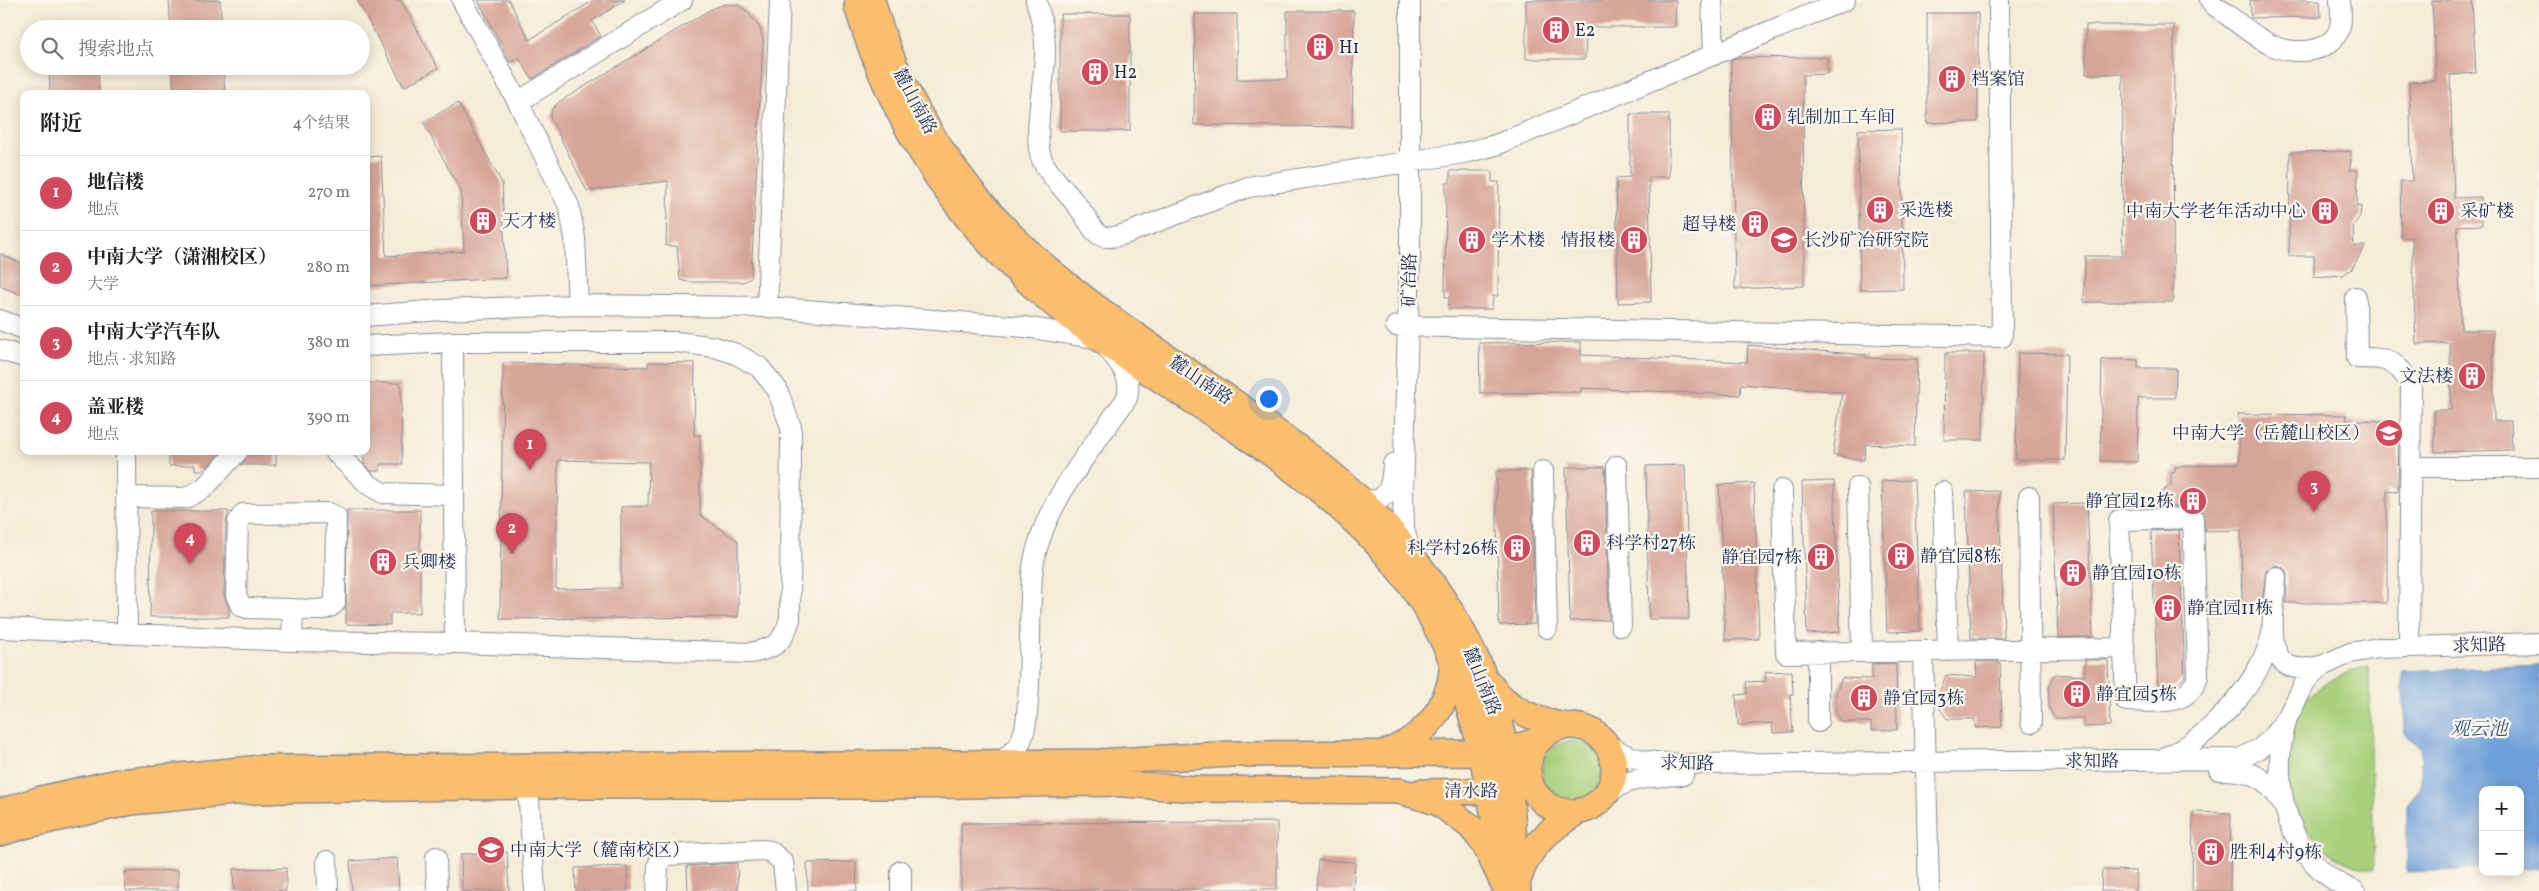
<!DOCTYPE html>
<html lang="zh">
<head>
<meta charset="utf-8">
<style>
  :root { --surface:#fff; --page:#f2f2f2; --text:#202124; --muted:#757577; --line:#e0e0e0; --accent:#d1495b }
  body { margin:0; font-family:Vollkorn,"Noto Serif SC",serif; background:var(--page); color:var(--text) }
  .controls { position:absolute; right:15px; bottom:15px; display:grid; overflow:hidden; border-radius:10px; box-shadow:0 2px 12px #0003 }
  .controls button { width:45px; height:45px; display:grid; place-items:center; padding:0; border:0; border-bottom:1px solid var(--line); background:var(--surface); color:var(--text); font:25px sans-serif }
  .you { position:absolute; left:1268px; top:398px; width:18px; height:18px; margin:-12px; border:4px solid #fff; border-radius:50%; background:#1a73e8; box-shadow:0 0 0 8px #1a73e833 }
  .badge { display:grid; place-items:center; width:32px; height:32px; border-radius:50%; background:var(--accent); color:#fff; font-size:16px; font-weight:700 }
  .pin { position:absolute; translate:-50% -41px; filter:drop-shadow(0 1px 2px #0008) }
  .pin::after { content:''; position:absolute; top:26px; width:18px; height:15px; background:inherit; clip-path:polygon(0 0,100% 0,50% 100%) }
  .list { margin:0; padding:0; list-style:none }
  h2 { display:flex; justify-content:space-between; align-items:center; height:65px; margin:0; padding:0 20px; font-size:21px }
  h2 small { font-size:16px; font-weight:400; color:var(--muted) }
  .list li { display:grid; grid-template-columns:32px 1fr auto; gap:15px; align-items:center; box-sizing:border-box; height:75px; padding:0 20px; border-top:1px solid var(--line) }
  .list b { display:block; font-size:19px; white-space:nowrap }
  .list p { margin:0; font-size:16px; white-space:nowrap; color:var(--muted) }
  .list em { font-size:16px; font-style:normal; color:var(--muted) }
  .icon { flex:none; width:28px; height:28px; fill:none; stroke:currentColor; stroke-width:2; stroke-linecap:round; stroke-linejoin:round }
  .map { position:relative; flex:none; width:2539px; height:891px; overflow:hidden }
  .search { position:absolute; background:var(--surface); box-shadow:0 2px 12px #0003; left:20px; top:20px; width:350px; height:55px; display:flex; align-items:center; gap:12px; box-sizing:border-box; padding:0 18px; border-radius:28px; color:var(--muted); font-size:19px }
  .panel { position:absolute; background:var(--surface); box-shadow:0 2px 12px #0003; left:20px; top:90px; width:350px; height:365px; border-radius:10px }
  .map>svg:first-child { display:block }
  .green { fill:#a9d17c; stroke:#62806d }
  .water { fill:#6fa0d9; stroke:#45689c }
  .building { fill:#d7a597; fill-rule:evenodd }
  .lines { fill:none; stroke-linecap:round; stroke-linejoin:round }
  .minor-casing { stroke:#888e9a; stroke-width:22 }
  .major-casing { stroke:#888e9a; stroke-width:28 }
  .minor { stroke:#fff; stroke-width:20 }
  .major { stroke:#fabe6d; stroke-width:25 }
  .labels { text-anchor:middle; stroke-width:4.5; stroke-linejoin:round; paint-order:stroke }
  .poi-label { font-size:18px; fill:#1b2f5e; stroke:#fbf7ec; text-anchor:start }
  .street-label { font-size:18px; fill:#1b2f5e; stroke:#fbf7ec }
  .water-label { font-size:19px; font-style:italic; fill:#385789; stroke:#fbf7ec }
</style>
</head>
<body>
<div class="map">
<svg width="2539" height="891" viewBox="0 0 2539 891">
  <rect width="100%" height="100%" fill="#fbf7ec"/>
  <filter id="ink" filterUnits="userSpaceOnUse"><feTurbulence type="fractalNoise" baseFrequency=".02" numOctaves="2"/><feDisplacementMap in="SourceGraphic" scale="10" xChannelSelector="R" yChannelSelector="G"/><feConvolveMatrix kernelMatrix="1 2 1 2 8 2 1 2 1" color-interpolation-filters="sRGB"/></filter>
  <filter id="wash" filterUnits="userSpaceOnUse"><feTurbulence type="fractalNoise" baseFrequency=".0096" numOctaves="4" result="noise"/><feDisplacementMap in="SourceGraphic" scale="20" xChannelSelector="R" yChannelSelector="G"/><feGaussianBlur stdDeviation="1.12" result="paint"/><feColorMatrix in="noise" values="0 0 0 0 0 0 0 0 0 0 0 0 0 0 0 0 0 1.4 0 .05"/><feComposite in="paint" operator="in"/></filter>
  <g filter="url(#wash)">
    <rect width="100%" height="100%" fill="#f5ecd7"/>
    <path class="green" d="M2369,666L2374,869C2305,865 2270,779 2294,719C2306,689 2340,673 2369,666Z
      M1542 771a30 30 0 1 1 60 0a30 30 0 1 1-60 0Z"/>
    <path class="water" d="M2539,665V868H2520V790H2483V869L2407,872V805L2421,788V747L2405,735L2402,671Z"/>
    <g id="blocks">
      <path class="building" d="M169,0H220L222,29H171Z
        M357,0H401L438,68L404,87Z
        M478,0H509L529,40L594,0H625L592,21L601,36L532,79L519,58L510,62Z
        M1526,0H1676L1675,27H1586L1585,59H1526Z
        M2250,0H2320L2321,17L2251,18Z
        M2432,0H2472L2476,73L2450,75L2454,198L2481,197L2482,225L2457,226L2461,330H2493L2494,421H2511L2512,450L2435,452L2434,410H2451L2450,343L2416,344L2412,237H2401L2400,181H2412L2409,82L2436,81Z
        M725,4L738,5L747,11L760,28L763,40L751,278L743,282H688L680,280L677,246H666L668,181L587,191L550,117L553,108L559,102L711,9Z
        M1287,11H1354L1352,127L1194,125L1195,14H1237V79H1287Z
        M1927,13H1978V122L1927,123Z
        M1060,14H1130V131H1060Z
        M2086,25H2174L2173,302H2084L2085,256H2122L2123,74H2086Z
        M1827,57V74L1803,75L1804,286L1735,289L1731,60L1736,58Z
        M49,66H98L99,94H50Z
        M172,66H223L225,94H174Z
        M458,103L502,183L506,278L366,286V157L381,156L386,256L464,251L461,191L423,122Z
        M1630,114H1669V177H1649L1651,302L1618,303L1616,178L1630,177Z
        M1901,129L1903,289L1860,290L1858,130Z
        M2351,151L2350,170H2358L2357,206H2361L2360,216L2353,226L2354,246H2365L2352,269L2343,275L2314,277V256H2289L2290,152Z
        M1450,171H1492V182H1499L1498,296H1493L1492,309H1448L1449,297H1445L1446,183H1450Z
        M0,254L24,264V296L0,286Z
        M1581,342V355L1747,362L1748,345L1866,355V358L1917,359L1915,446L1866,444L1864,460L1833,455L1842,392L1741,384L1740,395L1581,388V392L1480,393L1479,343Z
        M1945,353H1984L1983,440H1944Z
        M2018,353L2067,354L2065,460H2016Z
        M2102,359L2138,360V368H2176L2175,398H2138L2137,462L2100,461Z
        M648,362L695,363L694,435H700V515L738,541V617L500,619L503,363L648,367ZM558,460L649,462L648,506L621,507V588L556,589Z
        M366,383H401L402,464H380V471H371L364,464V451H366Z
        M2238,414L2347,415L2346,420L2387,421V430H2399L2398,492L2387,491V603H2286L2287,572L2282,567L2276,565L2266,571L2262,603H2242L2241,530L2205,531L2203,512L2198,507H2160V494L2171,485V473L2175,472V467L2240,463Z
        M169,451H222L204,470H195V465L169,466Z
        M250,451H276V465H241Z
        M1685,465L1689,619H1649L1646,466Z
        M1566,467H1605L1609,620L1570,621Z
        M1496,471H1531L1535,624L1499,625Z
        M1914,480L1920,631L1887,632L1882,481Z
        M1834,481L1840,632L1807,634L1802,482Z
        M1754,483L1759,639L1725,640L1719,485Z
        M1999,491L2004,638H1971L1966,492Z
        M2087,503L2093,637H2058L2053,504Z
        M347,510H420V613H390V625L346,624Z
        M151,511H229L226,522L224,595L229,608V617H150Z
        M2182,530L2179,531L2185,677L2174,687L2158,690L2151,531Z
        M2085,660H2108L2110,726L2084,727V718H2055L2049,708V688L2055,674L2085,676Z
        M1976,662H2000L2002,727L1975,728V719H1947L1940,709V691L1946,675L1977,677Z
        M1896,663L1897,730H1871V722H1842L1836,712V693L1842,678L1872,679V664Z
        M1792,671L1793,694H1790L1793,732L1773,733L1772,723L1738,725L1736,695L1747,694L1746,682L1766,681L1765,672Z
        M2193,812L2231,813L2230,891H2192Z
        M1277,822V889L961,890V823Z
        M507,852L509,891H462L461,854Z
        M397,858L399,891H352L350,861Z
        M1318,860L1355,862L1353,891H1316Z
        M856,862L857,891H808L807,863Z
        M737,863L738,891H688L687,866Z
        M627,866L628,891H576L575,868Z
        M286,868V891H234L233,869Z
        M178,870V891H126L125,872Z
        M2102,870L2136,871V891H2101Z"/>
    </g>
  </g>
  <g filter="url(#ink)">
    <use href="#blocks" fill-opacity="0" stroke="#888e9a" stroke-width="1"/>
    <g class="lines">
      <defs>
        <path id="minor" d="M462,0L518,102L569,206L575,238L578,305
          M1036,0C1041,17 1046,36 1045,53C1045,81 1032,136 1042,160C1051,179 1070,194 1082,212C1097,233 1096,243 1125,234L1248,187L1464,153L1496,145L1845,0
          M1410,0V257L1403,492L1404,529L1411,554
          M1712,0L1714,55
          M2210,0L2214,5C2232,18 2251,35 2271,45C2292,55 2332,55 2340,27C2342,18 2341,9 2340,0
          M518,102L682,0
          M2356,297L2357,358C2387,358 2394,358 2411,384L2409,647
          M767,307L780,0
          M366,316L441,310L578,305L767,307L1025,327L1100,339C1114,358 1134,373 1127,398C1091,450 1037,511 1032,576C1029,618 1031,659 1028,701C1027,713 1027,727 1022,738C1019,749 1008,756 1000,763
          M0,320L24,329
          M1396,326L2002,337L1999,0
          M453,342L455,643
          M0,350L24,357
          M126,451L127,634
          M334,451L369,485L383,493L453,495
          M1617,466L1621,626
          M2411,467H2539
          M1543,471L1547,628
          M1858,487L1862,651
          M1782,490L1786,653L2124,648
          M1943,492L1948,651
          M127,497L186,498L204,488L238,451
          M2029,497L2031,723
          M1359,499L1377,501C1391,493 1392,480 1393,464
          M2193,518L2198,676C2188,709 2154,701 2126,701L2119,520Z
          M2276,577C2274,619 2257,684 2324,665
          M0,628L292,641L455,643L751,653C776,647 782,645 790,619L791,427L777,389L759,367L736,354L715,347L677,342H453L366,346
          M292,641L293,609C306,609 326,614 335,603L336,517L329,513L243,514L238,522L236,595L241,606L247,608L293,609
          M1923,651L1929,891
          M1818,652V722
          M2286,722C2268,785 2289,866 2355,891
          M1603,741C1628,762 1655,763 1687,764L2239,759L2261,748L2274,735L2287,718L2305,683L2313,673L2324,665L2350,653L2378,648L2539,643
          M2166,757C2210,739 2265,677 2273,629
          M2219,770C2253,770 2266,776 2284,806
          M527,771L535,891
          M1604,796C1626,777 1655,776 1683,775
          M436,857L437,891
          M327,861L328,891
          M657,891L658,865L662,857L666,855L761,850L770,851L783,862L786,891
          M901,891V871"/>
        <path id="major" d="M872,0C898,97 959,189 1033,256C1118,332 1219,387 1309,456C1389,516 1458,602 1492,697C1513,759 1511,826 1518,891
          M857,6C894,127 957,225 1055,305C1098,340 1146,370 1193,401C1274,454 1361,511 1416,593C1470,674 1488,770 1501,864
          M1489,683C1507,709 1539,723 1570,726
          M1528 769a43 43 0 1 1 86 0a43 43 0 1 1-86 0Z
          M1386,752C1427,737 1450,705 1453,662
          M1420,792L1505,791
          M0,812L41,799L118,782L262,768L1099,762L1232,754L1481,753L1505,751L1541,739
          M0,833L23,826L131,802L233,792L287,790L528,786H892L1109,783L1197,789L1400,791L1437,802L1470,826L1484,843L1504,885
          M1519,878C1527,848 1551,828 1577,812"/>
      </defs>
      <use href="#minor" class="minor-casing"/>
      <use href="#major" class="major-casing"/>
      <use href="#minor" class="minor"/>
      <use href="#major" class="major"/>
    </g>
  </g>
  <defs>
    <symbol id="building-disc" viewBox="-11 -11 22 22"><circle r="9.5" fill="#d1495b" stroke="#fbf7ec"/><path d="M-4-6H4V6H1V3H-1V6H-4ZM-2.5-4.3h1.7v1.8h-1.7ZM.8-4.3h1.7v1.8H.8ZM-2.5-1h1.7V.8h-1.7ZM.8-1h1.7V.8H.8Z" fill="#fff"/></symbol>
    <symbol id="university-disc" viewBox="-11 -11 22 22"><circle r="9.5" fill="#d1495b" stroke="#fbf7ec"/><path d="M0-5L7-2L0 1L-7-2ZM-4 1L0 2.5L4 1V4Q0 6-4 4Z" fill="#fff"/></symbol>
  </defs>
  <g fill-rule="evenodd">
    <use href="#building-disc" x="1540" y="14" width="32" height="32"/>
    <use href="#building-disc" x="1304" y="31" width="32" height="32"/>
    <use href="#building-disc" x="1079" y="56" width="32" height="32"/>
    <use href="#building-disc" x="1936" y="63" width="32" height="32"/>
    <use href="#building-disc" x="1752" y="101" width="32" height="32"/>
    <use href="#building-disc" x="1864" y="194" width="32" height="32"/>
    <use href="#building-disc" x="2309" y="195" width="32" height="32"/>
    <use href="#building-disc" x="2425" y="195" width="32" height="32"/>
    <use href="#building-disc" x="467" y="205" width="32" height="32"/>
    <use href="#building-disc" x="1739" y="208" width="32" height="32"/>
    <use href="#building-disc" x="1456" y="224" width="32" height="32"/>
    <use href="#building-disc" x="1618" y="224" width="32" height="32"/>
    <use href="#university-disc" x="1768" y="224" width="32" height="32"/>
    <use href="#building-disc" x="2456" y="360" width="32" height="32"/>
    <use href="#university-disc" x="2373" y="417" width="32" height="32"/>
    <use href="#building-disc" x="2177" y="485" width="32" height="32"/>
    <use href="#building-disc" x="1571" y="527" width="32" height="32"/>
    <use href="#building-disc" x="1501" y="532" width="32" height="32"/>
    <use href="#building-disc" x="1885" y="540" width="32" height="32"/>
    <use href="#building-disc" x="1805" y="541" width="32" height="32"/>
    <use href="#building-disc" x="367" y="546" width="32" height="32"/>
    <use href="#building-disc" x="2057" y="557" width="32" height="32"/>
    <use href="#building-disc" x="2152" y="592" width="32" height="32"/>
    <use href="#building-disc" x="2061" y="678" width="32" height="32"/>
    <use href="#building-disc" x="1848" y="682" width="32" height="32"/>
    <use href="#university-disc" x="475" y="834" width="32" height="32"/>
    <use href="#building-disc" x="2195" y="836" width="32" height="32"/>
  </g>
  <g class="labels">
    <g class="poi-label">
      <text x="1575" y="36">E2</text>
      <text x="1339" y="53">H1</text>
      <text x="1114" y="78">H2</text>
      <text x="1971" y="85">档案馆</text>
      <text x="1787" y="123">轧制加工车间</text>
      <text x="1899" y="216">采选楼</text>
      <text x="2306" y="217" text-anchor="end">中南大学老年活动中心</text>
      <text x="2460" y="217">采矿楼</text>
      <text x="502" y="227">天才楼</text>
      <text x="1736" y="230" text-anchor="end">超导楼</text>
      <text x="1491" y="246">学术楼</text>
      <text x="1615" y="246" text-anchor="end">情报楼</text>
      <text x="1803" y="246">长沙矿冶研究院</text>
      <text x="2453" y="382" text-anchor="end">文法楼</text>
      <text x="2370" y="439" text-anchor="end">中南大学（岳麓山校区）</text>
      <text x="2174" y="507" text-anchor="end">静宜园12栋</text>
      <text x="1606" y="549">科学村27栋</text>
      <text x="1498" y="554" text-anchor="end">科学村26栋</text>
      <text x="1920" y="562">静宜园8栋</text>
      <text x="1802" y="563" text-anchor="end">静宜园7栋</text>
      <text x="402" y="568">兵卿楼</text>
      <text x="2092" y="579">静宜园10栋</text>
      <text x="2187" y="614">静宜园11栋</text>
      <text x="2096" y="700">静宜园5栋</text>
      <text x="1883" y="704">静宜园3栋</text>
      <text x="510" y="856">中南大学（麓南校区）</text>
      <text x="2230" y="858">胜利4村9栋</text>
    </g>
    <g class="street-label">
      <text transform="translate(915 101) rotate(62)" y="6">麓山南路</text>
      <text transform="translate(1409 280) rotate(-89)" y="6">矿冶路</text>
      <text transform="translate(1201 380) rotate(34)" y="6">麓山南路</text>
      <text transform="translate(2479 645) rotate(-2)" y="6">求知路</text>
      <text transform="translate(1482 681) rotate(68)" y="6">麓山南路</text>
      <text x="2092" y="767">求知路</text>
      <text transform="translate(1687 763) rotate(1)" y="6">求知路</text>
      <text x="1471" y="797">清水路</text>
    </g>
    <g class="water-label">
      <text x="2479" y="735">观云池</text>
    </g>
  </g>
</svg>
<div class="controls">
<button>+</button>
<button>−</button>
</div>
<div class="you"></div>
<div class="pin badge" style="left:530px;top:470px">1</div>
<div class="pin badge" style="left:512px;top:554px">2</div>
<div class="pin badge" style="left:2314px;top:512px">3</div>
<div class="pin badge" style="left:190px;top:564px">4</div>
<div class="search"><svg class="icon" aria-label="search" viewBox="0 0 24 24"><circle cx="10" cy="10" r="6"/><path d="M15 15l6 6"/></svg>搜索地点</div>
<section class="panel">
<h2>附近<small>4个结果</small></h2>
<ul class="list">
<li><span class="badge">1</span><div><b>地信楼</b><p>地点</p></div><em>270 m</em></li>
<li><span class="badge">2</span><div><b>中南大学（潇湘校区）</b><p>大学</p></div><em>280 m</em></li>
<li><span class="badge">3</span><div><b>中南大学汽车队</b><p>地点 · 求知路</p></div><em>380 m</em></li>
<li><span class="badge">4</span><div><b>盖亚楼</b><p>地点</p></div><em>390 m</em></li>
</ul>
</section>
</div>
</body>
</html>
